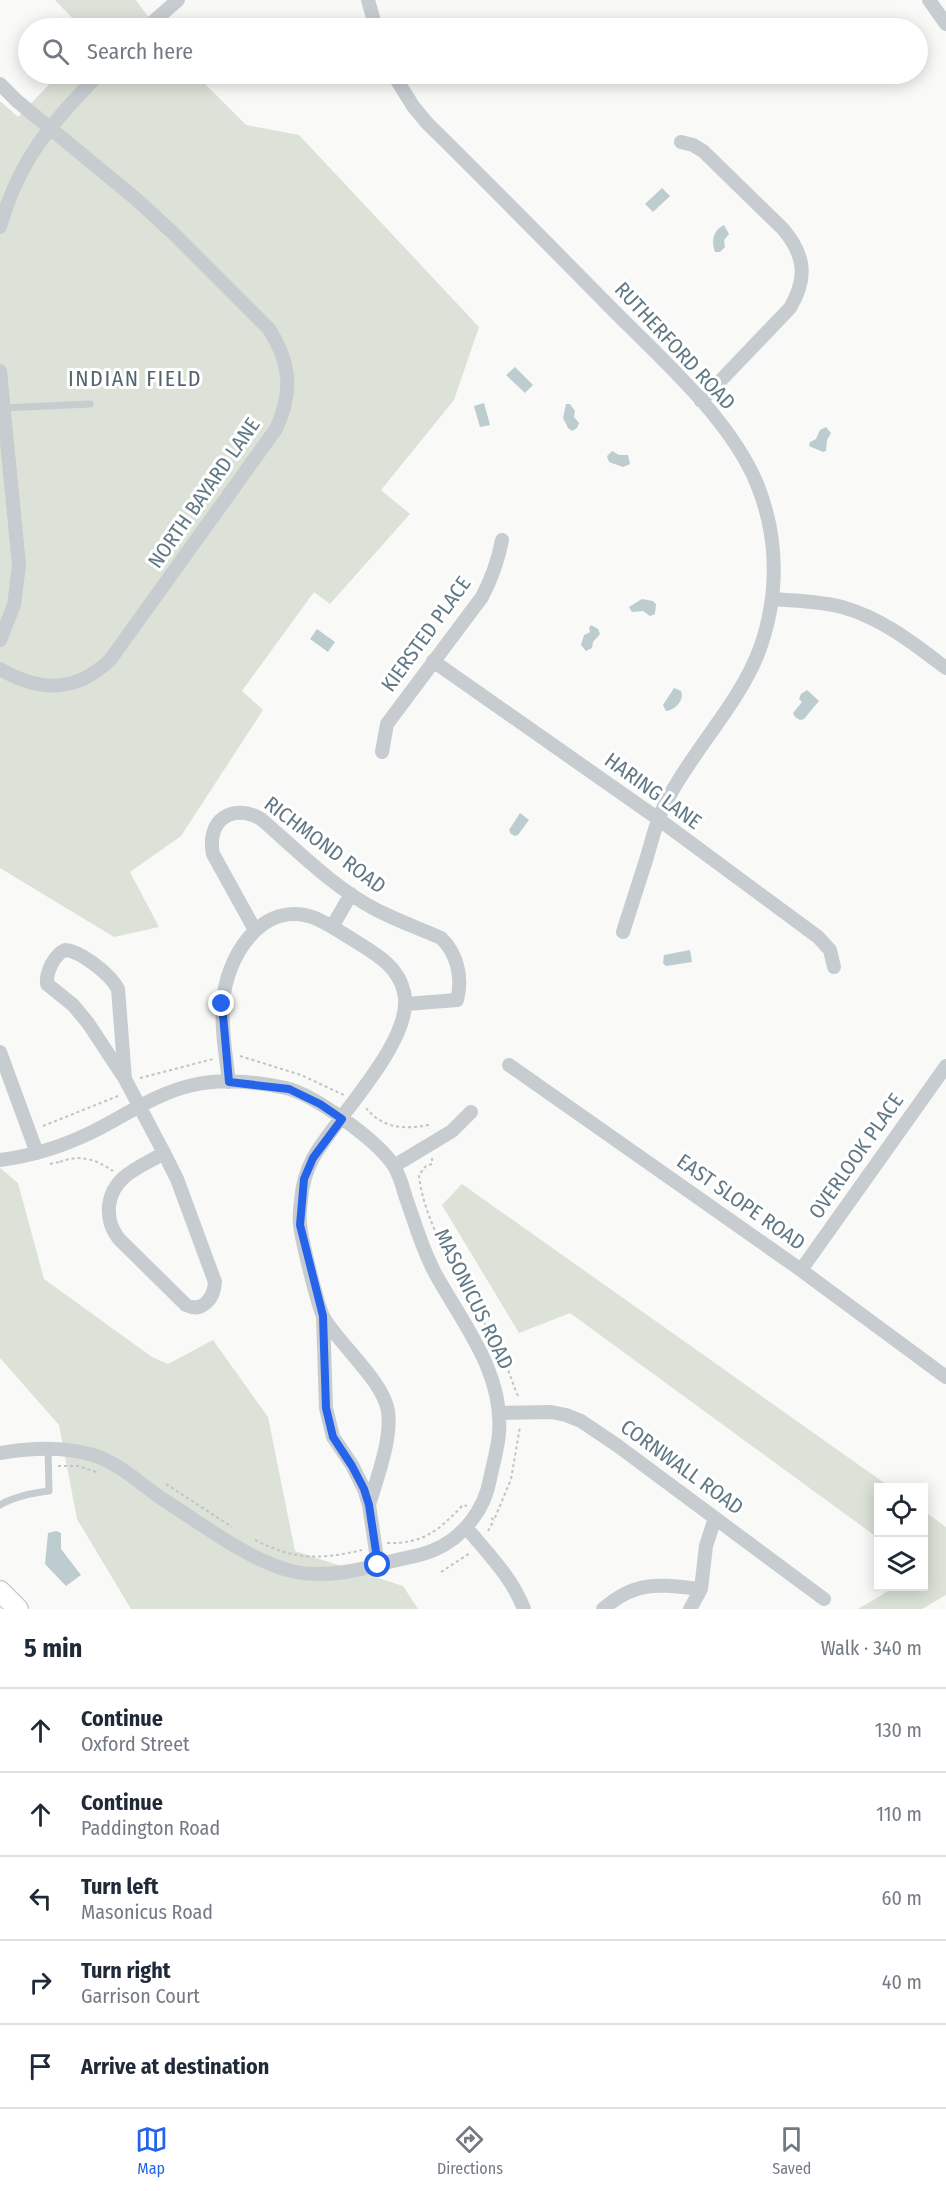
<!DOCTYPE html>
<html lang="en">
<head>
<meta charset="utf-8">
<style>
  :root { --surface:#fff; --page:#f2f2f3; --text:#1f2937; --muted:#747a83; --line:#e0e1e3; --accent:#2563eb }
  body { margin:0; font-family:"Fira Sans Condensed",sans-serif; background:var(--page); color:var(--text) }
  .controls { position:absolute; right:18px; bottom:18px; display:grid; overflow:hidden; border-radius:0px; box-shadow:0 3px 15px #0003 }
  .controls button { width:54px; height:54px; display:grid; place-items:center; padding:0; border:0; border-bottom:2px solid var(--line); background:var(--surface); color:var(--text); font:30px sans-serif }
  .stop { position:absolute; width:18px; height:18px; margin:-14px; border:4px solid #2563eb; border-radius:50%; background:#fff }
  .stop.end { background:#2563eb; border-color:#fff; box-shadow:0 2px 6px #0008 }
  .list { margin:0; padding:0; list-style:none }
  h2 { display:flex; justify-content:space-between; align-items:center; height:78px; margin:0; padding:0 24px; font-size:26px }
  h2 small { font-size:20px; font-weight:400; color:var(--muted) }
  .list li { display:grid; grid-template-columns:39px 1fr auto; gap:18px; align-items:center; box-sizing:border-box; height:84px; padding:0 24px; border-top:2px solid var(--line) }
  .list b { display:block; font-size:22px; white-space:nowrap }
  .list p { margin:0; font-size:20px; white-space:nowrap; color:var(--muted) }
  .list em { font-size:20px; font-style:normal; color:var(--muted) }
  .icon { flex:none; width:33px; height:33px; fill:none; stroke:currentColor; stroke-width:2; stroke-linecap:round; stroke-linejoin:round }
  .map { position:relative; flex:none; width:946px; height:1609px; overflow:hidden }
  .search { position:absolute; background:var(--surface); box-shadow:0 3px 15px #0003; left:18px; right:18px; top:18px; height:66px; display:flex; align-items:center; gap:15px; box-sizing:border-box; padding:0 21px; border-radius:33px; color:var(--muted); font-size:22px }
  .sheet { height:498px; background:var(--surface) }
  nav { display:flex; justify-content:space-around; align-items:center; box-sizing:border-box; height:84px; border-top:2px solid var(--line); background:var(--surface); font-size:16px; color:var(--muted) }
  nav a { display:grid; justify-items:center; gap:3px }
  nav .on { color:var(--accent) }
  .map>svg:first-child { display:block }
  .green { fill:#dce2d7 }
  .water { fill:#bdcccf }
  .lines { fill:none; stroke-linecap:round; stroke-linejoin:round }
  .secondary-casing { stroke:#b8c0c4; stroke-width:22 }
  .path { stroke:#c0c4c5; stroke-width:2; stroke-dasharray:3 3; stroke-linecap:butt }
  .lane { stroke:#c6cccf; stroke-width:7 }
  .street { stroke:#c6cccf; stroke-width:14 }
  .secondary { stroke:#fff; stroke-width:20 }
  .route { stroke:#2563eb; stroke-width:8 }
  .labels { text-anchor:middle; stroke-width:6; stroke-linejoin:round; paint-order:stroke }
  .street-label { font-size:21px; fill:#617885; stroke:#fff }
  .neighbourhood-label { font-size:22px; letter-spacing:1.5px; fill:#54666f; stroke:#fff }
</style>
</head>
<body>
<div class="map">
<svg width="946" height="1609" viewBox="0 0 946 1609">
  <rect width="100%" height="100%" fill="#f9f9f7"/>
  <path class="green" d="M55,0H136L156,28H82Z
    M59,74H195L246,125L299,135L479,327L454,400L381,490L410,514L330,604L314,592L242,691L263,710L181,836L130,872L159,927L114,937L0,868V101L18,117Z
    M0,1168L18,1183L44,1279L152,1357L168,1364L213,1340L268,1417L295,1551L403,1586L418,1609H131L77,1519L59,1425L0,1358Z
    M462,1184L890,1487L878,1488V1538L570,1313L519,1333L442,1205Z
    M924,1511L946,1527V1595L922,1609H858L895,1587L924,1586Z"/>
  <path class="water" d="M662,188L670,196L653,212L645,204Z
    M724,225L729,234L724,240L725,247L720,252H715C711,240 713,231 724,225Z
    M515,367L533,385L525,393L506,375Z
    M484,403L490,425L480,427L474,406Z
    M566,404H570L575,411L574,417L579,423L577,428L572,431L568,428L563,418Z
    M826,427L831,433L827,440L826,451L823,452L809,446L810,442L816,439L820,430Z
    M612,451L619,455H628L630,464L623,467L609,462L607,456Z
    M642,599L653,601L656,604L655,614L650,616L643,611L632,612L629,607Z
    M591,625L598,629L600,634L593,642L592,648L586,651L581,645L584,635L590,632L589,628Z
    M317,629L335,642L328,652L310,639Z
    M674,688L681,691C685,700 675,710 666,711L663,705Z
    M807,690L819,701L804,719L800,720L795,717L793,713L802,702L799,699L801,694Z
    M520,813L529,820L518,835L515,836L511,834L509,830Z
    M690,950L692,962L666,966L663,963L664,955Z
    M56,1531L61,1533V1549L81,1575L66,1586L45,1564L48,1533Z"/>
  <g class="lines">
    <defs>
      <path id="secondary" d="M0,1591L18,1609"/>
    </defs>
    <use href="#secondary" class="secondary-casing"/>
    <path class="path" d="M240,1056L301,1075L344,1095
      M140,1078L213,1059
      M366,1108C382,1128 404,1130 428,1125L429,1129
      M43,1126L118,1096
      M432,1158V1164L426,1166L419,1175C424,1229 472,1299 498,1347C507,1363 511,1381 519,1398
      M60,1162C79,1154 96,1159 113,1171
      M50,1164L59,1162L58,1160
      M58,1466H78L96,1472
      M166,1484L232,1527
      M491,1518L494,1520L511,1479L520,1427
      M488,1531L494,1520
      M255,1540C294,1560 320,1560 362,1550
      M387,1543C424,1544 439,1530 463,1505L467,1506
      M441,1572L470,1553"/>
    <path class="lane" d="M3,408L90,404
      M0,1505C15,1496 32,1493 49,1491L48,1448"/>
    <path class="street" d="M368,0L376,28
      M929,0L946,24
      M146,28L178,0
      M393,74L413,106L427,123C490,185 552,248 614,311C662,359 731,420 757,484C779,538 779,597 759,651C740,701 697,746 671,793C658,814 654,833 647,857C639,882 631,907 623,932
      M0,84L17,101L136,199L173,233L269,329C291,364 293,392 276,429L110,660C75,693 40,692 0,669
      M681,142L693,145L703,151L783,229C805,255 808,278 790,308L701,401
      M0,227C19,160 51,123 99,74
      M0,371L19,565L14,605L0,640
      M773,599C796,601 819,601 842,607C882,618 914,644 946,668
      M433,661L657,818L818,937L830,950L834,967
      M382,752L387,724L482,597C492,578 498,561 502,540
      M332,927L351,894
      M255,930L213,854C206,821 232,802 261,819C297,850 332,886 373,908C395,920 419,928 441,938C457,953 463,978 457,1000L406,1004
      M65,950C81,951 111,975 118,989L125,1079L88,1023L73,1005L47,984C46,972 54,955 65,950Z
      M0,1052L37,1153
      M509,1065L801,1270L946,1377
      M125,1079L164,1153
      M229,1082C226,1056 221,1029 223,1004C225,958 262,898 315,918C329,924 342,933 355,941C376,954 398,966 404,992C416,1039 335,1118 313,1158C306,1171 302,1186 301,1201C300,1209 299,1217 300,1224C301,1237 318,1308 324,1318C340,1345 383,1381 388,1411C392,1439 377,1478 369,1505
      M164,1153L177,1179L215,1282C214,1298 203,1313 186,1305L119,1239C111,1228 108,1219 109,1205C113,1175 141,1167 164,1153Z
      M0,1160C32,1156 61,1147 90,1133C123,1117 156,1093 193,1085C222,1078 257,1082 286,1088C315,1095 378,1141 394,1166C400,1176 403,1188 406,1198C415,1223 422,1249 435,1273C462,1323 504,1372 499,1433C498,1448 493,1464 490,1479C485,1509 463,1538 434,1550C420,1556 404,1558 389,1562C360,1570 326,1578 296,1572C253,1564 199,1522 161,1498C139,1483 119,1463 93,1455C62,1446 31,1448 0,1453
      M394,1166L452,1131L471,1112
      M801,1270L946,1066
      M323,1316L326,1408L333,1437L352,1465L364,1489L369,1505L378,1565
      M499,1413L551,1412L566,1415L581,1421L618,1446L824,1599
      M466,1527C487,1553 512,1577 524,1609
      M603,1609C637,1579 661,1585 701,1589
      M690,1609L701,1589L706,1546L715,1518"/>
    <use href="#secondary" class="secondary"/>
  </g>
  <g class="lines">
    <path class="route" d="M222,1004L229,1082L289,1089L320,1104L342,1119L313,1158L304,1179L300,1225L323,1316L326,1408L333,1437L352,1466L364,1489L369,1505L378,1565"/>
  </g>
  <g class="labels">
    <g class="street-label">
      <text transform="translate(675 346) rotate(47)" y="7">RUTHERFORD ROAD</text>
      <text transform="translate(204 493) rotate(-55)" y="7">NORTH BAYARD LANE</text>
      <text transform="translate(426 634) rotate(-54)" y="7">KIERSTED PLACE</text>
      <text transform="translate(653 791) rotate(36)" y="7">HARING LANE</text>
      <text transform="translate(325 845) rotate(37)" y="7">RICHMOND ROAD</text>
      <text transform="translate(856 1156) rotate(-55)" y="7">OVERLOOK PLACE</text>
      <text transform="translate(741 1202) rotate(35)" y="7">EAST SLOPE ROAD</text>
      <text transform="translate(474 1299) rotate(64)" y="7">MASONICUS ROAD</text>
      <text transform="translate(682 1467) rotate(36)" y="7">CORNWALL ROAD</text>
    </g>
    <g class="neighbourhood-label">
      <text x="135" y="386">INDIAN FIELD</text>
    </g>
  </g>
</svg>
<div class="controls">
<button><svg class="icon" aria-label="locate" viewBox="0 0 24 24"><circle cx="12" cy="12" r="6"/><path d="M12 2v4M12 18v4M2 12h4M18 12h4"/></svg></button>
<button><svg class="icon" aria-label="layers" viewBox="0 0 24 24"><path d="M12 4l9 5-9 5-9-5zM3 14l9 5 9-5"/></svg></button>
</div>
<div class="stop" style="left:378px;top:1565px"></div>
<div class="stop end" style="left:222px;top:1004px"></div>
<div class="search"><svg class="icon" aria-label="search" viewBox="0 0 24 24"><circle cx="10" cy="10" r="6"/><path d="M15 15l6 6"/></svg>Search here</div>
</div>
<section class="sheet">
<h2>5 min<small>Walk · 340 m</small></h2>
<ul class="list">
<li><svg class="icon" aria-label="ahead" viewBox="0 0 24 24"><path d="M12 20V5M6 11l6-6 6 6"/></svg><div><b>Continue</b><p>Oxford Street</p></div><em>130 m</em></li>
<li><svg class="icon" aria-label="ahead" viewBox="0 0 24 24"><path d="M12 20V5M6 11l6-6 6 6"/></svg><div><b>Continue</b><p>Paddington Road</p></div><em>110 m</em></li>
<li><svg class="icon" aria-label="left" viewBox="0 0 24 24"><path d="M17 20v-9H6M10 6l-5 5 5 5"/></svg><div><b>Turn left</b><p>Masonicus Road</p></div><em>60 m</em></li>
<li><svg class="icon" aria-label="right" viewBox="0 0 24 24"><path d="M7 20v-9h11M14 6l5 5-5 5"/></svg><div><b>Turn right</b><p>Garrison Court</p></div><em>40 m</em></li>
<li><svg class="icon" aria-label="arrive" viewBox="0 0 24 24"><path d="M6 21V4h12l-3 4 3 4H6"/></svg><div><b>Arrive at destination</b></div></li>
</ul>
</section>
<nav>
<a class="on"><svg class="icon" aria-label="map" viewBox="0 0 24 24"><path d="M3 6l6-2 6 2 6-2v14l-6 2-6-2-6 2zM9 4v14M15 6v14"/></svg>Map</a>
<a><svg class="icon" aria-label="directions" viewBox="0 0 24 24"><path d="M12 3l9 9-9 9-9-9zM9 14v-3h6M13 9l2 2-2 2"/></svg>Directions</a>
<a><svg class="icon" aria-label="saved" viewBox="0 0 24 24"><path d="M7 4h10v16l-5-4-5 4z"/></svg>Saved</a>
</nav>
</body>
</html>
